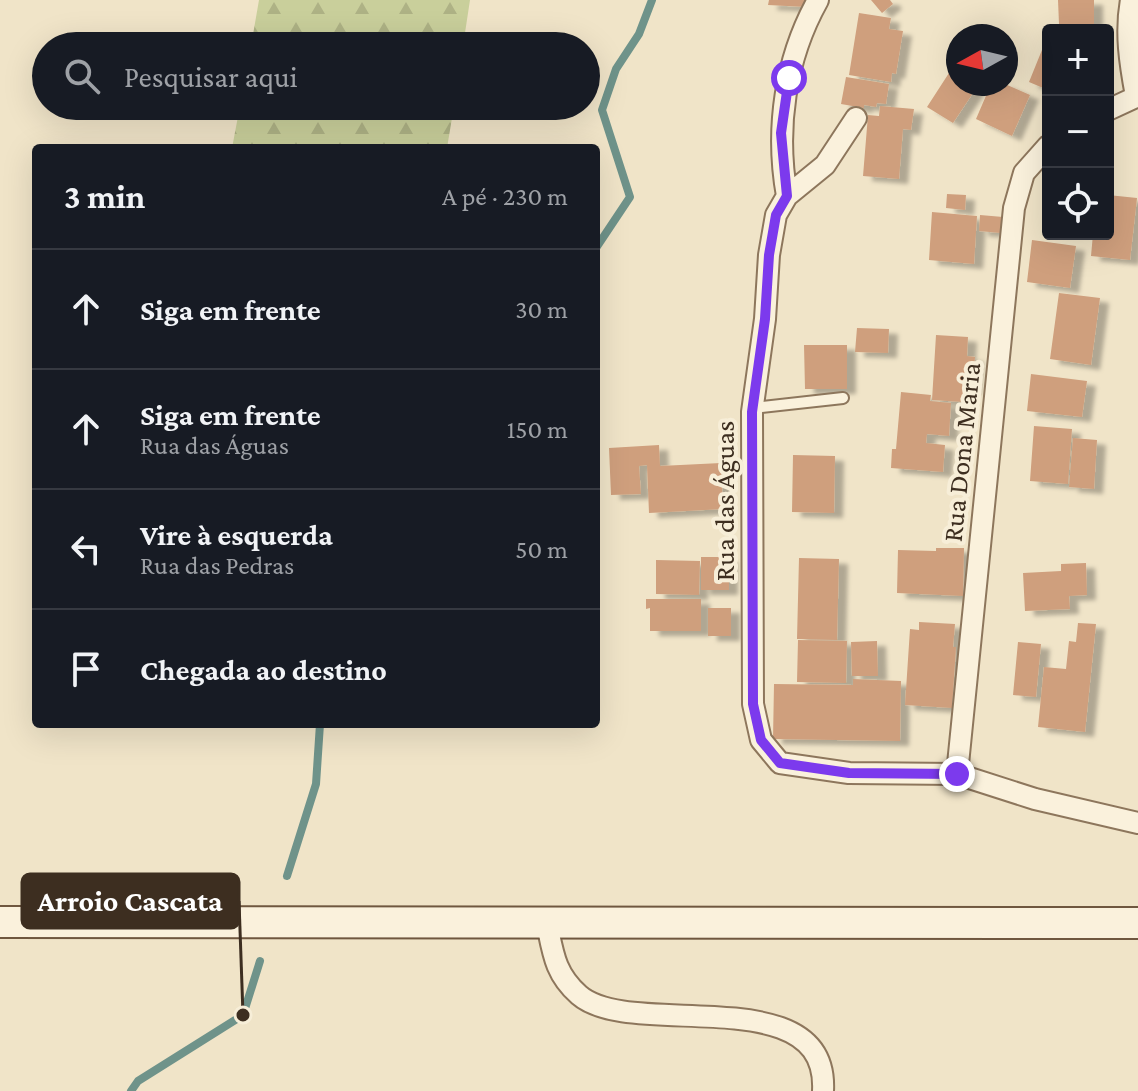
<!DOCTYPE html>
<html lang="pt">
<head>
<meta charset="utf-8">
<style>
  :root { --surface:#171b24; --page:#20242c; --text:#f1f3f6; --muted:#9ea1a6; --line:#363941 }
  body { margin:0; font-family:"Crimson Pro",serif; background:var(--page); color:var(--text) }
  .controls { position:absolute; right:24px; top:24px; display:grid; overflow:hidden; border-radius:8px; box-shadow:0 8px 32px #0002 }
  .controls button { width:72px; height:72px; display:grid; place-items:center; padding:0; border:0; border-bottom:2px solid var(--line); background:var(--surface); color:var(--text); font:40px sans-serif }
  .compass { position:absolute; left:946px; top:24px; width:72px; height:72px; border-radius:50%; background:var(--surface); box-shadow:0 8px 32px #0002; rotate:262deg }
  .stop { position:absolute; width:24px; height:24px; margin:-18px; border:6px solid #7c3aed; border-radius:50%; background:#fff }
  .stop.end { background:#7c3aed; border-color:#fff; box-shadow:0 2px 8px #0008 }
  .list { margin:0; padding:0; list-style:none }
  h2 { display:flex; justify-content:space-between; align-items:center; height:104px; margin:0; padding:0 32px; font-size:34px }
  h2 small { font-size:26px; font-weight:400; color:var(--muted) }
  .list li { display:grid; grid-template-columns:52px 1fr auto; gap:24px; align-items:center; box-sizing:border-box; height:120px; padding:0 32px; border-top:2px solid var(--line) }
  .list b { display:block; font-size:30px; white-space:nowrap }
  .list p { margin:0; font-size:26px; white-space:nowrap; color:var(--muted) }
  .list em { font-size:26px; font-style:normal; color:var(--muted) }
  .icon { flex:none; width:44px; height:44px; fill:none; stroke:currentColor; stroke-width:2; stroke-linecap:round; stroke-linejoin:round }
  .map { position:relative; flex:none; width:1138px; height:1091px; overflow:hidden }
  .search { position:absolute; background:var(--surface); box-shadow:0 8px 32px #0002; left:32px; top:32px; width:568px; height:88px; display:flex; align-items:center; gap:20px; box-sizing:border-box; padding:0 28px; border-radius:44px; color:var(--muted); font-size:30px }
  .panel { position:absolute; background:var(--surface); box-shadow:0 8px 32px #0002; left:32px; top:144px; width:568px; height:584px; border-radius:8px }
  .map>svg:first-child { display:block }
  .forest { fill:url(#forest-firs) }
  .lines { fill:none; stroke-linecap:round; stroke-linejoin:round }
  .stream { stroke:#6f938a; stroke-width:8 }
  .building { fill:#cf9f7d; filter:url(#shadow) }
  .lane-casing { stroke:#8d765c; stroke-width:14 }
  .street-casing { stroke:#8d765c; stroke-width:24 }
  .secondary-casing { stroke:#6f573f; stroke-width:34 }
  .lane { stroke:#faf1dc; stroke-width:10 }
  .street { stroke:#faf1dc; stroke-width:20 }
  .secondary { stroke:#faf1dc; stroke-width:30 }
  .route { stroke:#7c3aed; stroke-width:10 }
  .labels { text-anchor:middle; stroke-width:8; stroke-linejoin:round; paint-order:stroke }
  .street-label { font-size:28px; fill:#3d2e20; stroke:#f7eed8 }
  .leader { fill:none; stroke:#3d2e20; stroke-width:3 }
  .callout-dot { fill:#3d2e20; stroke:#f7eed8; stroke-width:3 }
  .callout { fill:#3d2e20; stroke:#3d2e20; stroke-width:3 }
  .callout-label { font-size:30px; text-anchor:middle; font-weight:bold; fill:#fff }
</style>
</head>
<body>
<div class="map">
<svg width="1138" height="1091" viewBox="0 0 1138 1091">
  <defs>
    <pattern id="forest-firs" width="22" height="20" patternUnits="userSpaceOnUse" patternTransform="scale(2)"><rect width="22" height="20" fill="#c9cf9b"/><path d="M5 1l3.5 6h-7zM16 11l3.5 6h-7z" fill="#aeb285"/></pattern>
    <filter id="shadow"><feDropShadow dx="9" dy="5" stdDeviation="2" flood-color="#0004"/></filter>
  </defs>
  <rect width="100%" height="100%" fill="#f0e4c8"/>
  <path class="forest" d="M259,0H470L463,46H251Z
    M240,106H454L447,148H232Z"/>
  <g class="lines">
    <path class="stream" d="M596,248L630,197L602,110L616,69L639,34L652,0
      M287,876L316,784L320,724
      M131,1091L138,1081L243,1015L260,961"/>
  </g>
  <path class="building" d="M769,0H807V7L768,5Z
    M871,0H890L893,4L882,13Z
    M1058,0H1094V24H1059Z
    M859,13L891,18L889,29L903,31L896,74L892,73L891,82L849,75Z
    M1046,40L1048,41V90L1029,82Z
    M958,59V84H979L953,123L927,107Z
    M846,77L889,84L886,104L877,103L876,107L864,105V108L841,104Z
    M991,84H1005L1030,95L1012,136L976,119Z
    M880,106L914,109L911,130L903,129L899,179L863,176L868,115L879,116Z
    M947,194L966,195L965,210L946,208Z
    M1108,195L1137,198L1130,260L1091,256L1093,234H1108Z
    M932,212L977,216L974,264L929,260Z
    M980,215L1003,217L1001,233L979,231Z
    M1032,240L1076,246L1070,288L1027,282Z
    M1059,293L1100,298L1091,365L1050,359Z
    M857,328L889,329L888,353L855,352Z
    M936,335L968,337L967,356L975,357L972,390H964V402L932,400Z
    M804,345H847V389H805Z
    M1031,374L1087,381L1082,417L1027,411Z
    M901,392L931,395L930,401L951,403L949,436L927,434L926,443L945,445L943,472L891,468L892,449H896Z
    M1034,426L1072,429L1068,484L1030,481Z
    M1073,438L1097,440L1094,489L1069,487Z
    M659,445L660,466L721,463L723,509L649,513L647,465L639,466L641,494L611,495L609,448Z
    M793,455L835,456L834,513L792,512Z
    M936,548H964L963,596L897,593L898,550L936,551Z
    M701,557H729V590H701Z
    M799,558L839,559L837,640L797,639Z
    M656,560L700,561L699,595L656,594Z
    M1086,563L1087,595L1069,596L1070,609L1025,611L1023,573L1061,571V564Z
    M646,599H701V631H650V608L646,609Z
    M708,608H731V636H708Z
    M919,622L955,624L953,647H956L952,708L905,705L910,629L919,630Z
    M1078,623L1096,624L1085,732L1038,727L1044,667L1066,669L1069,641L1076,642Z
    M798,640L847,641L846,683L797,682Z
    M877,641L878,676H852L851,642Z
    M1018,642L1041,644L1036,697L1013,695Z
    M853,679L901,681L900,741L773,739L774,684L853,685Z"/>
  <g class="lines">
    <defs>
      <path id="lane" d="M753,408L843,398"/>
      <path id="street" d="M1131,0C1125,32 1130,64 1136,96
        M1108,110L1138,96
        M856,118L825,165L787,196L776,215L769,255L765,319L752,412L753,704L761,740L780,763L849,773L957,774L1035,799L1138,823
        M787,196C775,129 785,59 818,0
        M957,774L1014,208L1024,173L1048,146
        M547,924C553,953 555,974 579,995C631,1041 829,977 823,1091"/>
      <path id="secondary" d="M0,922L1138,923"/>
    </defs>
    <use href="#lane" class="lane-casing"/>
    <use href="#street" class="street-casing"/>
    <use href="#secondary" class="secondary-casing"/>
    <use href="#lane" class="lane"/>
    <use href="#street" class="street"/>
    <use href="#secondary" class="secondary"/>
  </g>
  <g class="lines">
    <path class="route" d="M789,78L781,133L787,196L776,215L769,255L765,319L752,412L753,704L761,740L780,763L849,773L957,774"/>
  </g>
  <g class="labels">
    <g class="street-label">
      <text transform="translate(961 452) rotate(-84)" y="10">Rua Dona Maria</text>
      <text transform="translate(724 501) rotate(-90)" y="10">Rua das Águas</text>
    </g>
  </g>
  <path class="leader" d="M243 1015L239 901"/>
  <circle class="callout-dot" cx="243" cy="1015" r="8"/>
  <rect class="callout" x="22" y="874" width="217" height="54" rx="8"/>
  <g class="callout-label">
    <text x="130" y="911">Arroio Cascata</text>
  </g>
</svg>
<div class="controls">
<button>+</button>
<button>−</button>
<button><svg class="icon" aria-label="locate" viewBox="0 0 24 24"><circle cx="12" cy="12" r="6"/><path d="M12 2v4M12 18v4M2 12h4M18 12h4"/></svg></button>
</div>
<svg class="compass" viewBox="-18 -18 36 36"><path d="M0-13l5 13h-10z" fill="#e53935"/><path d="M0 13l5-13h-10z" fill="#9ea1a6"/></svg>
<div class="stop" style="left:789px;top:78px"></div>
<div class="stop end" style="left:957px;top:774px"></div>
<div class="search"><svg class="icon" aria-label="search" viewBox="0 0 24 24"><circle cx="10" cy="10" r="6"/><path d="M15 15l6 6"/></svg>Pesquisar aqui</div>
<section class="panel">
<h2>3 min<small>A pé · 230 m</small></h2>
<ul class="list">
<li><svg class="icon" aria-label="ahead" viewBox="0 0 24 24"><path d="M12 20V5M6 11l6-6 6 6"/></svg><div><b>Siga em frente</b></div><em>30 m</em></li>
<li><svg class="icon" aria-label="ahead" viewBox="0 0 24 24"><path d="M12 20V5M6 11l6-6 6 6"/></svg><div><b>Siga em frente</b><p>Rua das Águas</p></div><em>150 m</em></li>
<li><svg class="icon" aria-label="left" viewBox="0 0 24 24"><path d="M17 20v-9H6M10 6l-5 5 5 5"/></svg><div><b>Vire à esquerda</b><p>Rua das Pedras</p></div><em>50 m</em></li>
<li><svg class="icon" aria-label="arrive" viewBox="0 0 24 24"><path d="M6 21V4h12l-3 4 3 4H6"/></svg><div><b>Chegada ao destino</b></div></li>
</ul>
</section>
</div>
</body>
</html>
